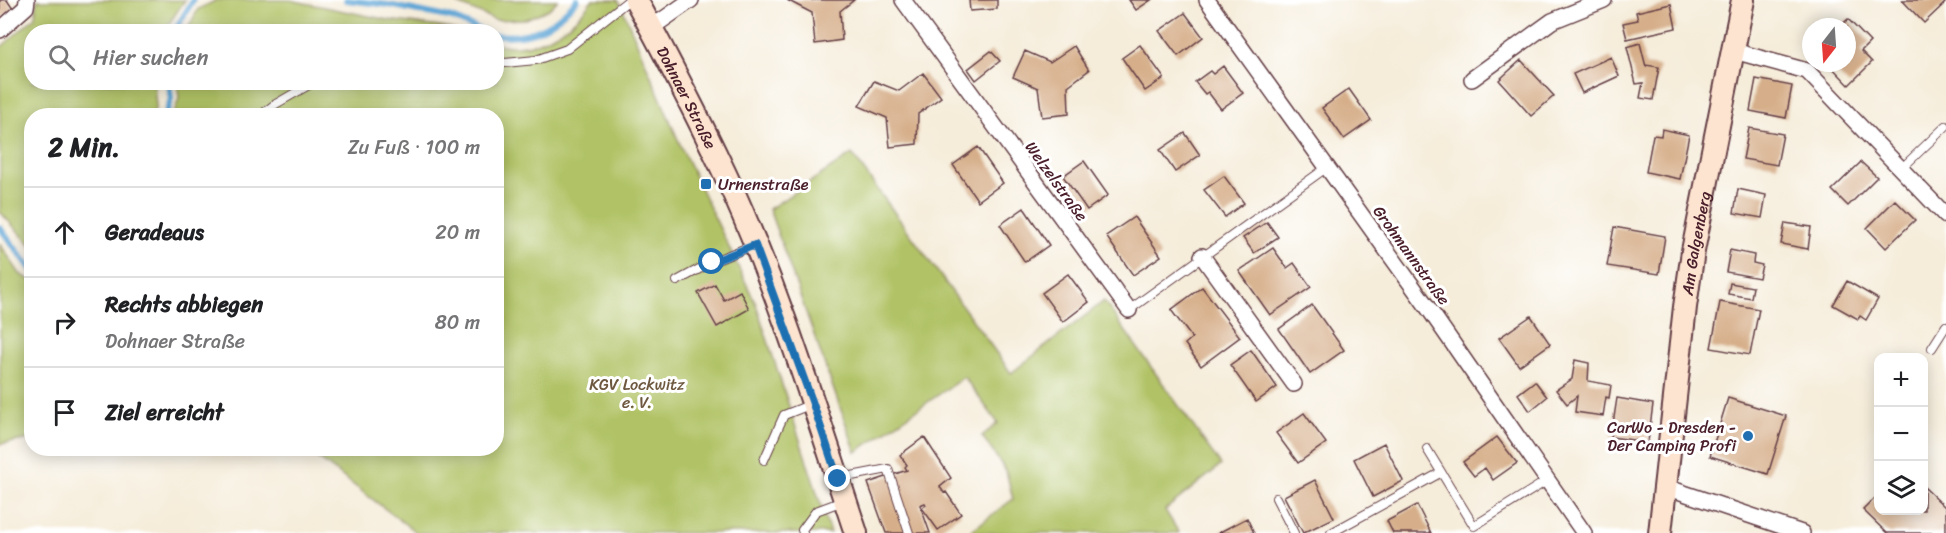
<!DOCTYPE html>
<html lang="de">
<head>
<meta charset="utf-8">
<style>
  :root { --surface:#fff; --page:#f6f6f6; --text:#202124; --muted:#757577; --line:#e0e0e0 }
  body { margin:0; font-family:Sriracha,sans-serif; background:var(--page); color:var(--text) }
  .controls { position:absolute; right:18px; bottom:18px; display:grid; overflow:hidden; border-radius:12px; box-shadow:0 3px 15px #0003 }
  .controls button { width:54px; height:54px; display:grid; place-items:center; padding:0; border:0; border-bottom:2px solid var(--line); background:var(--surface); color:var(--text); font:30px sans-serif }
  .compass { position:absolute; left:1802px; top:18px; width:54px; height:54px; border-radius:50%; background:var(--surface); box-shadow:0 3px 15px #0003; rotate:197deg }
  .stop { position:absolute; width:18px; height:18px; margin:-14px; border:4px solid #1f6fb2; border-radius:50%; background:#fff }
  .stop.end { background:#1f6fb2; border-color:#fff; box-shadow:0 2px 6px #0008 }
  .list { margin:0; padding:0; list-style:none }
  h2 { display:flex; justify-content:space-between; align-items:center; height:78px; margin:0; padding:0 24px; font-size:26px }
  h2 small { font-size:20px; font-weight:400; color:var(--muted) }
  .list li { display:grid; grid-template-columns:39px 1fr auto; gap:18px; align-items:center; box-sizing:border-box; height:90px; padding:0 24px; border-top:2px solid var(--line) }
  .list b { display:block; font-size:22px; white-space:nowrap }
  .list p { margin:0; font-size:20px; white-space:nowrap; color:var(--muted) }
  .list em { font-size:20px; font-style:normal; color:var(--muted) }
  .icon { flex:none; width:33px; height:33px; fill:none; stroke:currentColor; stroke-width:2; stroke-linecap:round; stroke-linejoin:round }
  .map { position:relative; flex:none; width:1946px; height:533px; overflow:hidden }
  .search { position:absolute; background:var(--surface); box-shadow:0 3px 15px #0003; left:24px; top:24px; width:480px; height:66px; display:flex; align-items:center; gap:15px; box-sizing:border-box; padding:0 21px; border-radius:24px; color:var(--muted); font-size:22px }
  .panel { position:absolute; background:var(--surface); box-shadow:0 3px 15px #0003; left:24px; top:108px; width:480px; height:348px; border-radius:24px }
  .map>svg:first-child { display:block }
  .green { fill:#b0c265; stroke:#7d7048; stroke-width:1.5 }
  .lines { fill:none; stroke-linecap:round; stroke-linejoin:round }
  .stream { stroke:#5fa6d6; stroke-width:6 }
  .building { fill:#d6ae89 }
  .service-casing { stroke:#643e45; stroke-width:10 }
  .minor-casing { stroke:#643e45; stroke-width:18 }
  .secondary-casing { stroke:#643e45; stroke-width:26 }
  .service { stroke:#fff; stroke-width:8 }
  .minor { stroke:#fff; stroke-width:15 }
  .secondary { stroke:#fde4d0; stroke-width:22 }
  .route { stroke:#1f6fb2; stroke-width:8 }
  .poi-dot { fill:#1f6fb2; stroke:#fff; stroke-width:2 }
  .labels { text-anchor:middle; stroke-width:6; stroke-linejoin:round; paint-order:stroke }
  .street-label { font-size:16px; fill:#4a1f2b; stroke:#fff }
  .poi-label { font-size:16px; fill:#4a1f2b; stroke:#fff; text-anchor:start }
  .park-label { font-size:16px; fill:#6e583f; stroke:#fff }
</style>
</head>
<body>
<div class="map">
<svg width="1946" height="533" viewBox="0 0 1946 533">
  <rect width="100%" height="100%" fill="#fff"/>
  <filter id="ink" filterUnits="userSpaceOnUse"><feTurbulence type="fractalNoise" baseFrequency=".0167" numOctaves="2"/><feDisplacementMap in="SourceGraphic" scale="12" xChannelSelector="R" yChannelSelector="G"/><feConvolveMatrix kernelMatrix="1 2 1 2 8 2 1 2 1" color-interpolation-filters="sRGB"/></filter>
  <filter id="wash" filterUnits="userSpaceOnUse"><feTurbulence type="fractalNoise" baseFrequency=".008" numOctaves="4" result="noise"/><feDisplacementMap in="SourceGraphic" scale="24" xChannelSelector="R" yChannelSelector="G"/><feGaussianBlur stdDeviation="1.35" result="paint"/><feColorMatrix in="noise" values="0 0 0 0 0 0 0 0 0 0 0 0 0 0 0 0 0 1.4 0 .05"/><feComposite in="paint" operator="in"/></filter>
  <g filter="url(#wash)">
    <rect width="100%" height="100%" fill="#f5ecd9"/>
    <path class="green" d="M37,0H185L164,31L32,32V82L154,83L156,106L153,115L32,116L31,245L0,212V48L35,17Z
      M217,0H290L388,20L447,28L457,31H187L198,9Z
      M449,0H558L549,9L526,19L495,20Z
      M592,0H618L624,12L682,149L756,304L830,533H417L306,449L496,448V116H173L179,98L177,83L496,82L497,44C503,45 510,47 516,46C545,46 576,24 592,0Z
      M852,154L1011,373L1104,301L1221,465L1165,510L1179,533H968L1013,499L1006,471L982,436L998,423L964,377L856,452L769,209Z
      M0,244L20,274L32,281L31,439L0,444Z"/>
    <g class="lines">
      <path class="stream" d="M346,0L389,5L452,18L485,32
        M174,32L193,0
        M496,35C534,39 552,26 577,0
        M165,116L171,99L169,82
        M0,228L32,270"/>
    </g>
    <g id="blocks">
      <path class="building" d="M0,0H7L13,9L0,19Z
        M787,0H854L840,11L842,40L815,44L812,13Z
        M969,0H997V9L970,11Z
        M1129,0H1151L1136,10Z
        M1902,0H1942L1945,3L1924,23Z
        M1671,4L1676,28L1627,39L1623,23L1638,20L1636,12Z
        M1185,13L1203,37L1178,56L1159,31Z
        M1848,19L1870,42L1861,51L1872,62L1849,85L1828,63H1847V27H1840Z
        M1640,43L1646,67V65L1659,67L1653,100L1640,98L1643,83L1636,84L1627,47Z
        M1140,45L1164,78L1145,91L1122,58Z
        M1074,46L1089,70L1068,86L1069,114L1042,117L1038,88L1013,77L1025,51L1050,62Z
        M991,51L1000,61L976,80L968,69Z
        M1611,57L1619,76L1582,93L1573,74Z
        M1521,60L1554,96L1531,116L1499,80Z
        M1223,66L1243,93L1221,109L1208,92L1205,94L1195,82L1210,71L1213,74Z
        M923,73L941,97L918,114L917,144L890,147L887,118L859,106L874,81L899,91Z
        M1756,79L1792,86L1786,118L1750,111Z
        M1349,89L1371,120L1344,139L1322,108Z
        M1749,128L1783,134L1777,165L1743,159Z
        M1662,129L1689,135L1680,179L1646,172L1653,135L1661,136Z
        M1185,133L1200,155L1175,172L1160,150Z
        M978,147L1003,183L978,201L953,165Z
        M1084,161L1108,195L1087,210L1063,176Z
        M1861,162L1877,177L1848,206L1832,190Z
        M1224,176L1244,203L1225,217L1204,190Z
        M1738,189L1766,195L1762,218L1734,213Z
        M1895,200L1915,220L1886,248L1867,228Z
        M1024,208L1049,245L1025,262L1000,225Z
        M1134,217L1161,256L1133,275L1106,236Z
        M1267,222L1278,237L1254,253L1243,238Z
        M1785,223L1811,227L1808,249L1781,244Z
        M1614,227L1665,236L1659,274L1607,266Z
        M1273,248L1287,268L1294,263L1311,287L1270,315L1239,271Z
        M1730,250L1754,255L1753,263L1762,265L1759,278L1726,272Z
        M1068,274L1089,302L1063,322L1042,293Z
        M1847,281L1878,299L1866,320L1860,316L1858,319L1833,305Z
        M1730,283L1753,287L1751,298L1728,294Z
        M715,284L724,300L740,291L749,309L717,327L698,293Z
        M1202,287L1240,337L1201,366L1185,344L1192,338L1171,310Z
        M1720,302L1759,309L1750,355L1711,348Z
        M1312,305L1344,350L1310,374L1279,329Z
        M1531,316L1550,344L1519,366L1499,338Z
        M1251,350L1277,387L1256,402L1230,365Z
        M1575,360L1589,363L1588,381L1611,385L1609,398L1606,397L1603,416L1575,412L1577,396L1567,404L1556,390L1572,379Z
        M1535,381L1547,397L1530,411L1518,394Z
        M1617,398L1653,404L1648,442L1611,437Z
        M1728,398L1786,416L1768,474L1710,456Z
        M1304,413L1326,443L1298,463L1276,433Z
        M924,437L951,478L940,487L944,493L946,492L961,514L938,530L922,508L926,505L925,503L920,505L930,533H886L868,483L907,470L905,467L907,465L900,455Z
        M1497,437L1517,463L1493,480L1485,468L1474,476L1463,462Z
        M1384,443L1403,481L1373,497L1354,459Z
        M1315,480L1334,518L1303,533L1284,496Z
        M1924,487L1946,508V533H1887L1863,510L1878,495V510H1924Z
        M1417,505L1431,533H1393L1387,521Z
        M1247,518L1254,533H1218Z"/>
    </g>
  </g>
  <g filter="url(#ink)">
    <use href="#blocks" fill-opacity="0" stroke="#643e45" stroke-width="1.5"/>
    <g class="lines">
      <defs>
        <path id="service" d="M496,61L505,63L536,60L567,49L629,0
          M260,116L274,105L314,82
          M1901,169L1946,126
          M677,281L714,261L754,245
          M1129,310L1326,168
          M1932,348L1946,326
          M1427,449L1474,526L1548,480
          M764,460L784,415L812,404
          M841,478L888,469L909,533
          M1276,498L1294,533
          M803,533L802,530L816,511L843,501
          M1331,533L1440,473"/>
        <path id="minor" d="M903,0L1129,310
          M1207,0L1431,312L1584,533
          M651,28L691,0
          M0,30L26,7L27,0
          M1734,51L1807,71L1946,216
          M1472,79L1552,21L1604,0
          M1202,256L1294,384
          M1666,487L1802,533"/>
        <g id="secondary">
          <path id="s1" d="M636,0C667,57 697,115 725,174C779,289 816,413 856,533"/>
          <path id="s2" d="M1660,533L1685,307L1693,251L1743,0"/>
        </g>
      </defs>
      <use href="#service" class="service-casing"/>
      <use href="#minor" class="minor-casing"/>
      <use href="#secondary" class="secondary-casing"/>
      <use href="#service" class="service"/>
      <use href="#minor" class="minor"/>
      <use href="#secondary" class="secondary"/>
    </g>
  </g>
  <g class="lines" filter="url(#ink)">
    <path class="route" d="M712,262L755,245L812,401L838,479"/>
  </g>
  <g class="poi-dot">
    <rect x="700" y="178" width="12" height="12" rx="3"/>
    <circle cx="1748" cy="436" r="6"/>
  </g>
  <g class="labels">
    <g class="street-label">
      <text dy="6" stroke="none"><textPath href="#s1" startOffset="110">Dohnaer Straße</textPath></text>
      <text transform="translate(1057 181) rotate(54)" y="6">Welzelstraße</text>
      <text dy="6" stroke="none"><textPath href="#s2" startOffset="292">Am Galgenberg</textPath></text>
      <text transform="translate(1412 255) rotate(54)" y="6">Grohmannstraße</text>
    </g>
    <g class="poi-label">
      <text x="718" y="190">Urnenstraße</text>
      <text x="1736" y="433" text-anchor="end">CarWo - Dresden -<tspan x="1736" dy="18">Der Camping Profi</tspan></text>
    </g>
    <g class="park-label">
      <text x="637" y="390">KGV Lockwitz<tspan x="637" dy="18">e. V.</tspan></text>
    </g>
  </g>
</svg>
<div class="controls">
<button>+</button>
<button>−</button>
<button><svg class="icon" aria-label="layers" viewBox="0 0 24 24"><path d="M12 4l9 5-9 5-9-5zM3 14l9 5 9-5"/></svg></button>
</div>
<svg class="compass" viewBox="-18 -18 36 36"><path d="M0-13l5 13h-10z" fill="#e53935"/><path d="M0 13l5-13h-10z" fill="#757577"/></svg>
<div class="stop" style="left:712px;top:262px"></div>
<div class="stop end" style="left:838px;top:479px"></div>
<div class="search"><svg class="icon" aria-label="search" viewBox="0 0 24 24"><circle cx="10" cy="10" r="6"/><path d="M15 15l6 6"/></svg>Hier suchen</div>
<section class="panel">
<h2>2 Min.<small>Zu Fuß · 100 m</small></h2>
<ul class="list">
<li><svg class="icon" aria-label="ahead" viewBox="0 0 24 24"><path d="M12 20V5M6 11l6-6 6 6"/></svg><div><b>Geradeaus</b></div><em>20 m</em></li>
<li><svg class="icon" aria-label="right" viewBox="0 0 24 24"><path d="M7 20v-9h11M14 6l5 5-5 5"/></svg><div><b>Rechts abbiegen</b><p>Dohnaer Straße</p></div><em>80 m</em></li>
<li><svg class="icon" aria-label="arrive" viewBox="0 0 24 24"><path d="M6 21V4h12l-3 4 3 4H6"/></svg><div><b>Ziel erreicht</b></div></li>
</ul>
</section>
</div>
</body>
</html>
